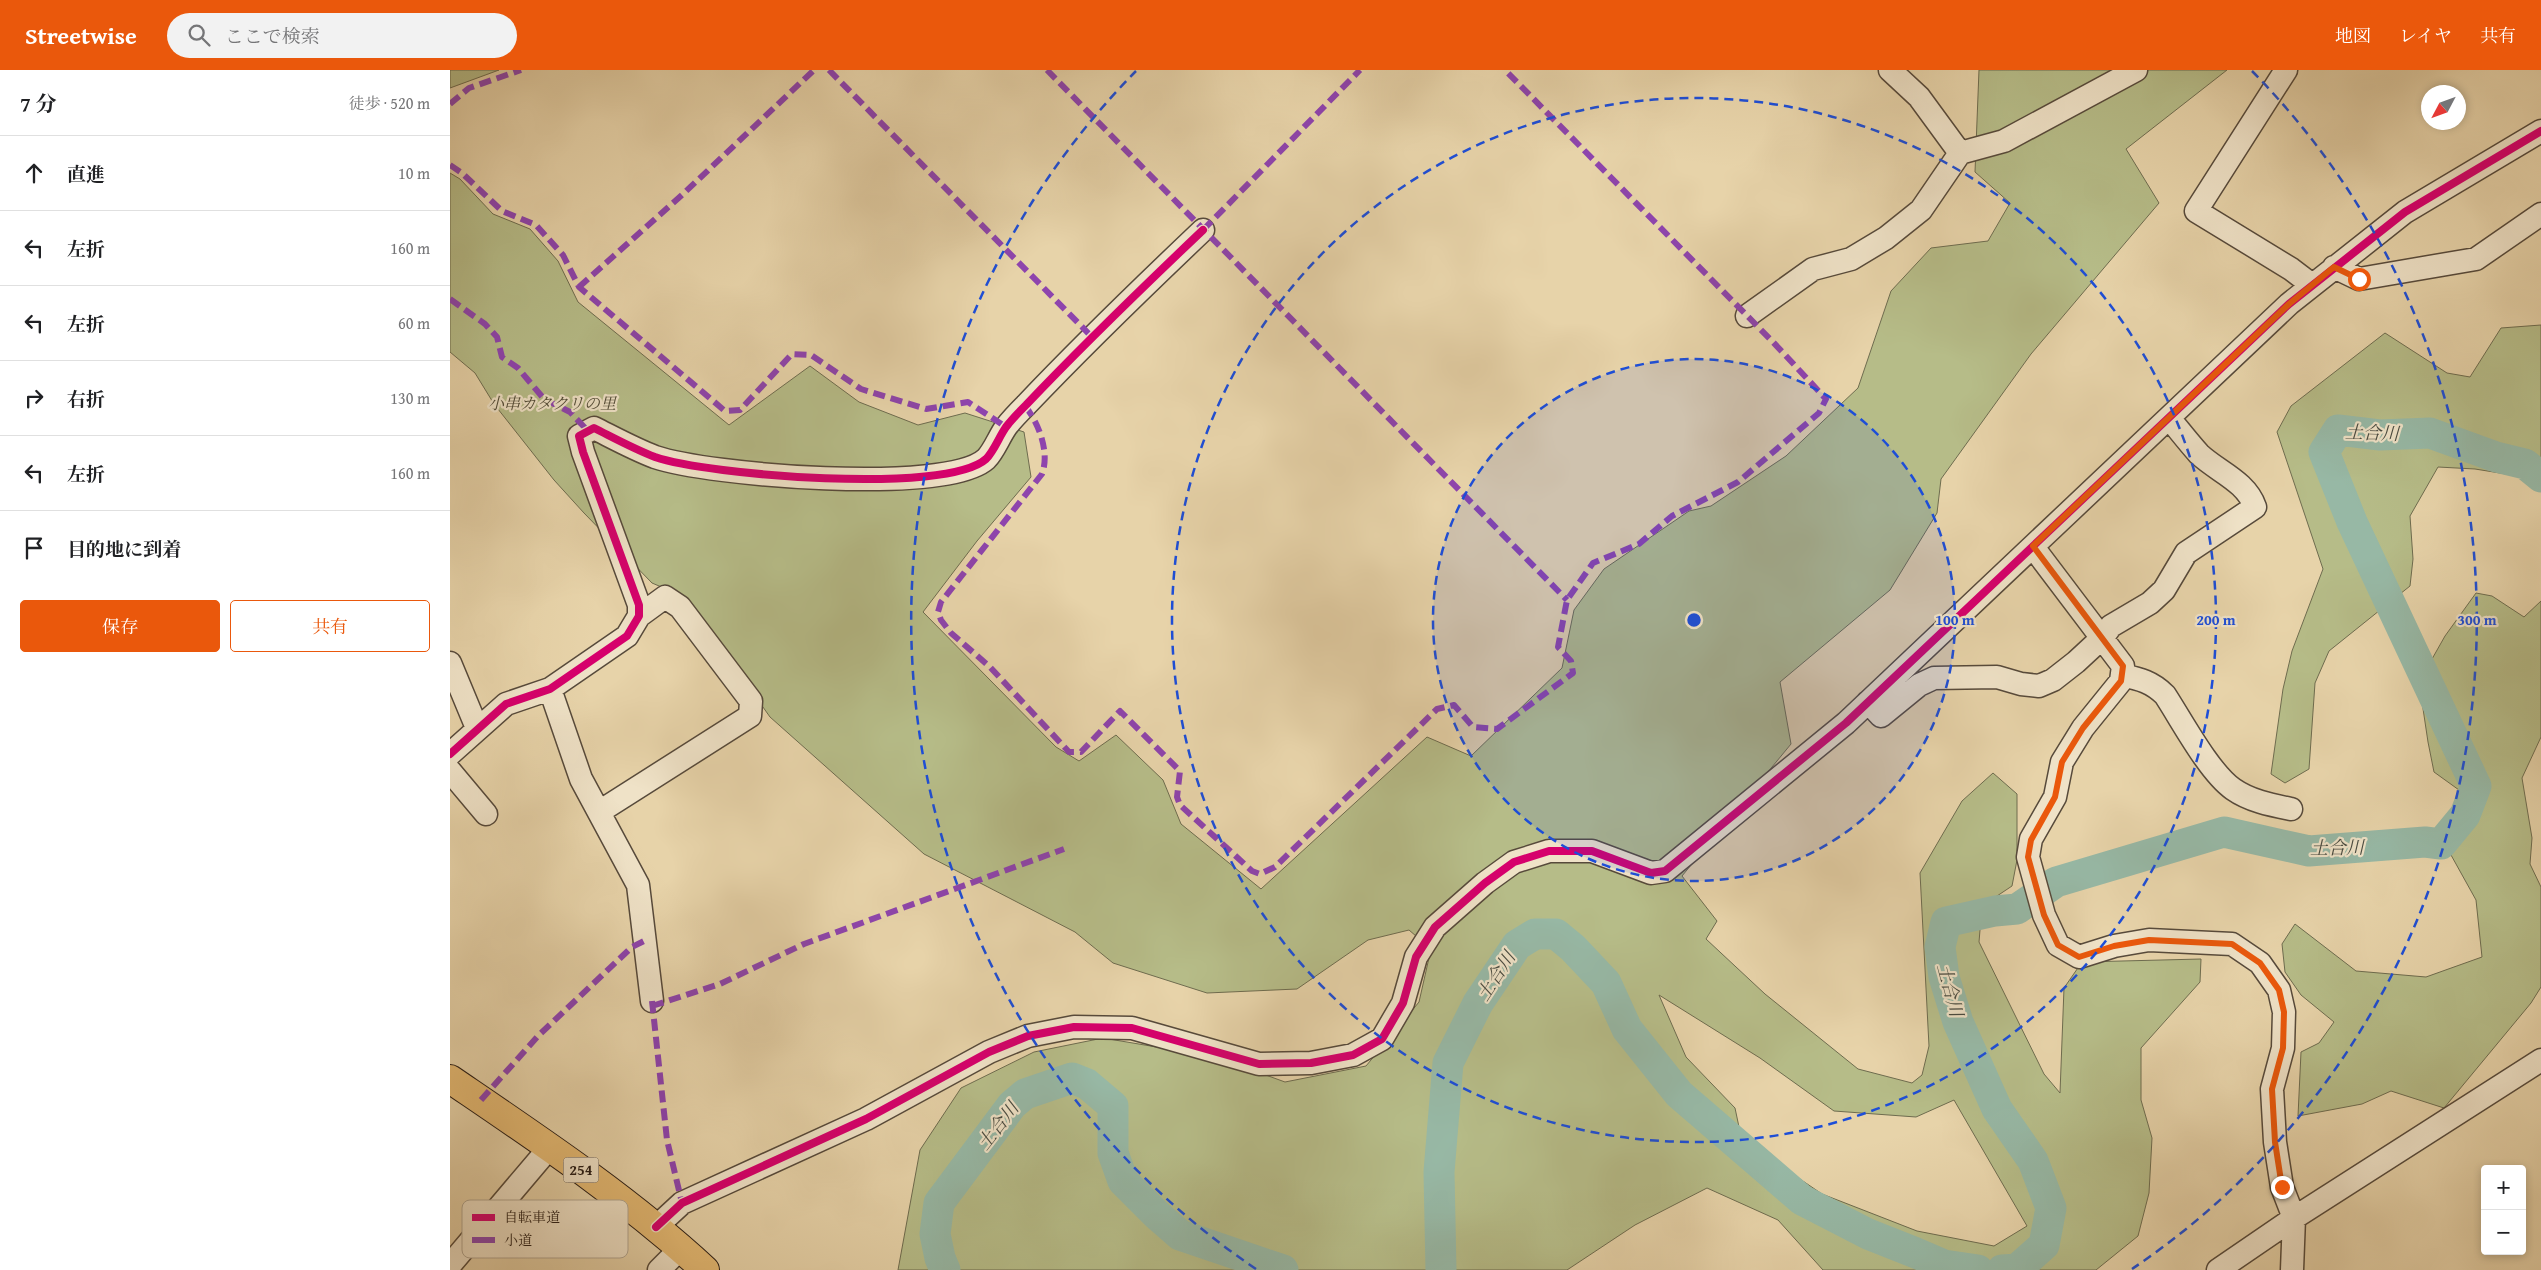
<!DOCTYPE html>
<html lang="ja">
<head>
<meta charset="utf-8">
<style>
  :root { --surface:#fff; --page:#f2f2f2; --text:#202124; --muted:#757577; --line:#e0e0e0; --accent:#ea580c }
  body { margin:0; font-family:"Gentium Book Plus","Noto Serif JP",serif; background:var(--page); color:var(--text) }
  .controls { position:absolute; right:15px; bottom:15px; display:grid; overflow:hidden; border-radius:5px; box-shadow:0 2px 8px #0003 }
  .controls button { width:45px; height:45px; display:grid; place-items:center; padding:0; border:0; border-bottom:1px solid var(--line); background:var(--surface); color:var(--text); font:25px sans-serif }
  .compass { position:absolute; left:1971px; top:15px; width:45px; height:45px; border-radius:50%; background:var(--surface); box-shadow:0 2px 8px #0003; rotate:229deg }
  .stop { position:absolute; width:15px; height:15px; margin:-11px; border:4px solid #ea580c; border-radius:50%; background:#fff }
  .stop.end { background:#ea580c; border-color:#fff; box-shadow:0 1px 5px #0008 }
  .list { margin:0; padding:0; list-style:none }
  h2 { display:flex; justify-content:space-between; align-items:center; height:65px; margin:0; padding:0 20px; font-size:21px }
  h2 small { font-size:16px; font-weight:400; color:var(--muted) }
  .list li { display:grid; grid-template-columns:32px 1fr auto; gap:15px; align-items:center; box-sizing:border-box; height:75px; padding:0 20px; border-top:1px solid var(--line) }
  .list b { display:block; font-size:19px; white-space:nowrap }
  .list em { font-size:16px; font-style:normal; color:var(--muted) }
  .actions { display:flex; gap:10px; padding:15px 20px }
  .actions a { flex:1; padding:11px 0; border:1px solid var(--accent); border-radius:5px; text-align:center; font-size:18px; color:var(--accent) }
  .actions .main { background:var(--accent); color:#fff }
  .icon { flex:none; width:28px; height:28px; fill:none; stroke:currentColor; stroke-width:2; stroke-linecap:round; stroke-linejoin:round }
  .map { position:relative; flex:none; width:2091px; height:1200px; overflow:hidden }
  header { display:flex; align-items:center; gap:30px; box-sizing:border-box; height:70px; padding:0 25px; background:var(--accent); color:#fff }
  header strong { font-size:24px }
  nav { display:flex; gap:28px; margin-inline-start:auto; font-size:18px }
  .search { width:350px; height:45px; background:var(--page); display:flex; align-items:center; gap:12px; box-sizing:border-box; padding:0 18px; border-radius:28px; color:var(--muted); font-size:19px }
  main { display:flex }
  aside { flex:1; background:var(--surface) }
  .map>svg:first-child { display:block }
  .green { fill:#b6bc88; stroke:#6e6c4f; fill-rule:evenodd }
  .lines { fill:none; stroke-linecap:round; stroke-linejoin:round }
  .river { stroke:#97b8a5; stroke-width:31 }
  .minor-casing { stroke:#574a3b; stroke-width:25 }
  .highway-casing { stroke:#271c16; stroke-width:30 }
  .minor { stroke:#efe2c7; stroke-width:22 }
  .highway { stroke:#e4ba74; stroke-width:28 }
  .quiet { stroke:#8e44ad; stroke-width:6; stroke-dasharray:12 6; stroke-linecap:butt }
  .cycleway-casing { stroke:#efe2c7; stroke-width:11 }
  .cycleway { stroke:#d6006c; stroke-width:8 }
  .route { stroke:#ea580c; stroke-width:6 }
  .ring { fill:none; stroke:#1d4ed8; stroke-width:2.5; stroke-dasharray:9 6 }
  .labels { text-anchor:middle; stroke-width:4.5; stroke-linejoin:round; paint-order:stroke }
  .shield { fill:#efe2c7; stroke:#63574b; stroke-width:1 }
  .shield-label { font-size:15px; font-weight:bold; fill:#271c16 }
  .park-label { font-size:16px; font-style:italic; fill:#524c38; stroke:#efe2c7 }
  .water-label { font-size:18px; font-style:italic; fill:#494b41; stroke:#efe2c7 }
  .key { fill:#efe2c7; stroke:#b3a792; stroke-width:1 }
  .key-label { font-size:14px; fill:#271c16 }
  .centre { fill:#1d4ed8; stroke:#efe2c7; stroke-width:2.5 }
  .ring-label { font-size:15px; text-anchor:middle; font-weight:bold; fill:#1d4ed8; stroke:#efe2c7; stroke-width:4.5; stroke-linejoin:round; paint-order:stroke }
</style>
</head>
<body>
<header>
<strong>Streetwise</strong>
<div class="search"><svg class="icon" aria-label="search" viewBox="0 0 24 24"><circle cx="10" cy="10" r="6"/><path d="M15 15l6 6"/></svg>ここで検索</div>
<nav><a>地図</a><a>レイヤ</a><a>共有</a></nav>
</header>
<main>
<aside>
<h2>7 分<small>徒歩 · 520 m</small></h2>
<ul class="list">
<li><svg class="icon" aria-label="ahead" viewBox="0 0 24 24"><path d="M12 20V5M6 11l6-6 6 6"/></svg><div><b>直進</b></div><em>10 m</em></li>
<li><svg class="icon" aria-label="left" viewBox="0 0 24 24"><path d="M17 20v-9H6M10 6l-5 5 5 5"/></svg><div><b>左折</b></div><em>160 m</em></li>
<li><svg class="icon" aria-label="left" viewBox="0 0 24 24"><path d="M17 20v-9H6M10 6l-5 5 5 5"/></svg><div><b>左折</b></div><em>60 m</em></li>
<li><svg class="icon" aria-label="right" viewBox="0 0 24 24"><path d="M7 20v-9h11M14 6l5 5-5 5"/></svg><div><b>右折</b></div><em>130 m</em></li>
<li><svg class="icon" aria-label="left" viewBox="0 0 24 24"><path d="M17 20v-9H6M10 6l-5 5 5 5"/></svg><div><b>左折</b></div><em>160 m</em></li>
<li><svg class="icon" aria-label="arrive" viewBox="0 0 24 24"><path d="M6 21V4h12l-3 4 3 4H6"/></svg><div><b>目的地に到着</b></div></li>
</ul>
<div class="actions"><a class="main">保存</a><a>共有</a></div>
</aside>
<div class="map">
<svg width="2091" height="1200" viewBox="0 0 2091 1200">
  <rect width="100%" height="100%" fill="#e7d3a9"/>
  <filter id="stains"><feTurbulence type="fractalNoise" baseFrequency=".004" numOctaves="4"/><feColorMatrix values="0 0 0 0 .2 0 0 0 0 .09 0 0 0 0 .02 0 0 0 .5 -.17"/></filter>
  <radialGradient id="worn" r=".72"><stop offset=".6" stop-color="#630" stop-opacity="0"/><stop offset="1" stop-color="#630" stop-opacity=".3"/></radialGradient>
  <path class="green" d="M0,0H49L0,18Z
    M1529,0H1777L1676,79L1709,133L1581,284L1491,409L1487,443L1440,520L1330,612L1341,674L1232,806L1267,851L1256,869L1315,924L1408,999L1462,1013L1472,1005L1479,976L1470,803L1512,731L1543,703L1567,724V790L1562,816L1532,836L1529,872L1594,1004L1610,1023L1614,918L1632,892L1751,889L1750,912L1691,978V1030L1702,1068L1699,1123L1688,1166L1646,1200H1373L1328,1150L1257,1118L1185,1155L1117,1200H448L470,1080L511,1018L584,982L653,968L766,987L835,1012L916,996L969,932L981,879L959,860L918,870L847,919L757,923L663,893L625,862L474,784L320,647L235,527L202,513L134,443L104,410L44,334L25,303L0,282V103L10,109L43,144L80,159L108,191L128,232L279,355L360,296L409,332L468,355L515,343L574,362L581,407L527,471L473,542L606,677L629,691L666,665L713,710L731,754L811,819L977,667L1021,686L1112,598L1124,540L1154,499L1239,441L1261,436L1336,386L1408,318L1441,221L1481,178L1538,171L1560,133L1525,102ZM1209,925L1310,988L1384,1041L1466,1047L1504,1030L1577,1156L1544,1176L1467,1161L1372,1124L1319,1088L1289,1057L1285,1038L1236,987Z
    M2091,255V418L2081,408L2025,399L1988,397L1960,446L1963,489L1960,516L1879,581L1865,613L1859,699L1835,713L1821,704L1833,619L1842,581L1873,499L1827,362L1841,336L1935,263L1997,303L2020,307L2051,258Z
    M2026,523L2042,526L2074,547L2091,531V667L2072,708L2082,768L2080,794L2091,817V917L2081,933L1994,1038L1941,1021L1912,1034L1848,1046L1851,982L1869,973L1884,952L1851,925L1835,902L1832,874L1845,854L1906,901L1976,907L2032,887L2026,830L2001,785L2009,720L1984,702L1978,672L1969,612L1995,566Z"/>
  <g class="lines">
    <path class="river" d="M495,1200L490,1188L485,1164L489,1133L562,1035L575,1024L622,1008L637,1014L663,1036V1083L673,1111L706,1144L730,1165L833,1200
      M991,1200L989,1102L998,993L1028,933L1067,875L1085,864H1106L1123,878L1156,913L1177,959L1229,1024L1352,1130L1418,1164L1466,1183L1494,1195L1528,1200
      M1552,1200L1567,1199L1594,1175L1601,1138L1583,1091L1547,1039L1508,952L1494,907L1490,877L1496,852L1545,841L1567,839L1606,812L1774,762L1859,781L1975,772L1991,774L2015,745L2026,716L1902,452L1874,382L1888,360L1930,365L1980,363L2046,387L2075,394L2091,407"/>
    <defs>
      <path id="minor" d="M1440,0L1469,27L1510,83
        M1836,0L1746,141L1841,199L1862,215
        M1884,197L1909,209L2026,189L2091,144
        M1297,246L1363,199L1401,189L1436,168L1471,140L1510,83L1554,71L1686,0
        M1583,477L1673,596L1671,611L1633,658L1612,692L1605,727L1581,769L1578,787L1594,845L1608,875L1629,887L1664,876L1699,870L1782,874L1810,893L1829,920L1834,942L1833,978L1822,1019L1825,1072L1832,1117L1844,1148L1842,1200
        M0,593L27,658
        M1672,605C1690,609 1702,612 1715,625C1732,651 1759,702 1783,719C1800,731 1821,735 1841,739
        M100,619L131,709L188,815L202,931
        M1418,632L1431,646L1469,615L1484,608L1547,607L1571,614L1589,616L1603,610L1626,592L1653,567L1661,556L1700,533L1714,520L1736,483L1805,437C1796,411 1768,402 1749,384C1739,373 1729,360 1719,348
        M0,684L56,634L100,619L177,566L189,546V535L133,382L129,366L144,358C164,368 184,379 205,387C257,405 496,425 536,389C544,381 549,367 556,357C562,349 569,342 576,335C633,275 693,217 753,160
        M0,701L36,744
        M149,742L300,646L301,631L230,537L215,527L189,546
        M206,1157L232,1133L416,1049L539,982L578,966L624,957L682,958L809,994L861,993L903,985L932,969L953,933L966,887L985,857L1035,813L1064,792L1099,781H1142L1201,803L1215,801L1396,653L1839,234L1955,142L2091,61
        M0,1195L100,1077
        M209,1200L231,1178
        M1768,1200L1844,1148L2091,990"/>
      <path id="highway" d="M0,1009C88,1069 177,1128 255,1200"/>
    </defs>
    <use href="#minor" class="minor-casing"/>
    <use href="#highway" class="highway-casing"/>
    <use href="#minor" class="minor"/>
    <use href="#highway" class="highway"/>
    <path class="quiet" d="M379,0L642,267
      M597,0L1117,530
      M0,34L19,18L71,0
      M0,95L12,103L52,141L86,155L113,185L129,217L275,341L290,340L342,284L361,285L411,319L476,339L518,332L556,357
      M753,160L910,0
      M129,217L232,125L364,0
      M0,229L35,254L47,267L52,287L68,298L94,329L120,342L137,360
      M575,336C589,353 600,383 592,404L491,532L488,542L491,550L501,563L540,597L619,682H631L670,641L730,701L727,727L730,735L802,801L810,804L825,797L987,639L1004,635L1023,657L1047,659L1123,603L1121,591L1108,577L1117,530L1143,493L1189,474L1222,446L1288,412L1369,343L1376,329L1323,272L1055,0
      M202,931L217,1070L232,1133
      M202,936L270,914L354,874L614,779
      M31,1030L88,966L182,877L194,871"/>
    <defs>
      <path id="cycleway" d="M0,684L56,634L100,619L177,566L189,546V535L133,382L129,366L144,358C164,368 184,379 205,387C257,405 496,425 536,389C544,381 549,367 556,357C562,349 569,342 576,335C633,275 693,217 753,160
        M206,1157L232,1133L416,1049L539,982L578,966L624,957L682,958L809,994L861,993L903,985L932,969L953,933L966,887L985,857L1035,813L1064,792L1099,781H1142L1201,803L1215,801L1396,653L1839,234L1955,142L2091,61"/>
    </defs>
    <use href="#cycleway" class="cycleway-casing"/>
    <use href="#cycleway" class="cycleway"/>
  </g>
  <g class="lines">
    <path class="route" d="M1832,1117L1825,1072L1822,1019L1833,978L1834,942L1829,920L1810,893L1782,874L1699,870L1664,876L1629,887L1608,875L1594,845L1578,787L1581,770L1605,727L1612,692L1633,658L1671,611L1673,596L1583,476L1839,234L1884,197L1909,209"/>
  </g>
  <circle cx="1244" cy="550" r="261" fill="#1d4ed8" fill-opacity=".12"/>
  <g class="ring">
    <circle cx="1244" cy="550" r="261"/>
    <circle cx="1244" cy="550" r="522"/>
    <path d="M806 1199A783 783 0 0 1 686 1M1802 1A783 783 0 0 1 1682 1199"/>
  </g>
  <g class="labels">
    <rect class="shield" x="113.5" y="1087.5" width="35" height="25" rx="4"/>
    <g class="shield-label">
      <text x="131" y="1105">254</text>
    </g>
    <g class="park-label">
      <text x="102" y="339">小串カタクリの里</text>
    </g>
    <g class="water-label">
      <text transform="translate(1922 363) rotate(2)" y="6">土合川</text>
      <text transform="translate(1887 778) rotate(-1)" y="6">土合川</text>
      <text transform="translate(1046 906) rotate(-57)" y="6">土合川</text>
      <text transform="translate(1500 920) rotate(75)" y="6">土合川</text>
      <text transform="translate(548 1056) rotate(-52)" y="6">土合川</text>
    </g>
  </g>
  <rect x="12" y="1130" width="166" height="58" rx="8" class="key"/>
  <rect x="22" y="1144" width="23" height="7" fill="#d6006c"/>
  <rect x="22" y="1167" width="23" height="6" fill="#8e44ad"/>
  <g class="key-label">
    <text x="54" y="1152">自転車道</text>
    <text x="54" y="1175">小道</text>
  </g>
  <circle cx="1244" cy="550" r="8" class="centre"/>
  <g class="ring-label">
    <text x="1505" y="555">100 m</text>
    <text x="1766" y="555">200 m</text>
    <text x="2027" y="555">300 m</text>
  </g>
  <rect width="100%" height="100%" filter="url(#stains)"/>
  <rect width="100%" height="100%" fill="url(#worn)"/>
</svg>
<div class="controls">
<button>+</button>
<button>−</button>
</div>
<svg class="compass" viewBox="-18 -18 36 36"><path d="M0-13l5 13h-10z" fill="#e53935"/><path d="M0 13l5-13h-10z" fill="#757577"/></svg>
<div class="stop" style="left:1909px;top:209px"></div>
<div class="stop end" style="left:1832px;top:1117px"></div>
</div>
</main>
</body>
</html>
